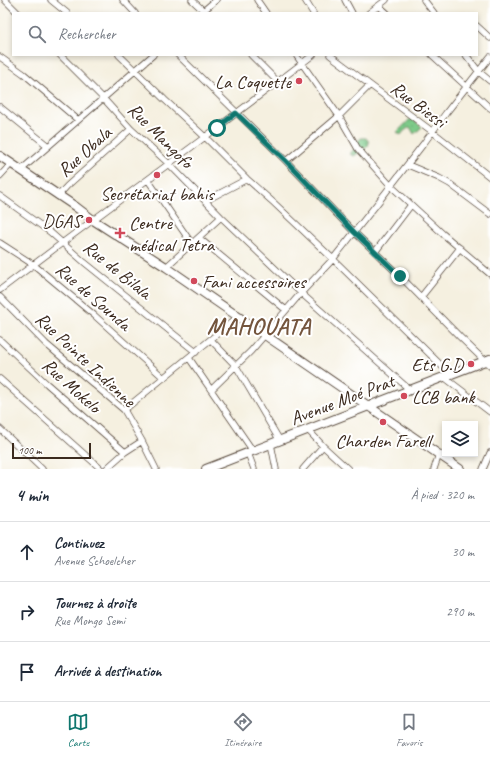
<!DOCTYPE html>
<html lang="fr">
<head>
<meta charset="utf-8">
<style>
  :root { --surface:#fff; --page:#f6f6f7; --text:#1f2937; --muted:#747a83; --line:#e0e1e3; --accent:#0f766e }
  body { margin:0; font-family:Caveat,sans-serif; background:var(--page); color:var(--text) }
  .controls { position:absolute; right:12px; bottom:12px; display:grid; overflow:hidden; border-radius:0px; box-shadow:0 2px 6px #0003 }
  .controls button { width:36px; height:36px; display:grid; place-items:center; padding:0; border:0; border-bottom:1px solid var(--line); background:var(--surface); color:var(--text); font:20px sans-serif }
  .scale { position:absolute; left:12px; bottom:10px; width:79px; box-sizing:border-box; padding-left:4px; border:2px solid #3b2a1e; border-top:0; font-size:11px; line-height:14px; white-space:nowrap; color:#3b2a1e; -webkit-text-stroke:3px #fff; paint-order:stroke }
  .stop { position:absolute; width:12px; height:12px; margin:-9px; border:3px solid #0f766e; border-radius:50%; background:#fff }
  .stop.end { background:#0f766e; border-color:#fff; box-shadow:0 1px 4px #0008 }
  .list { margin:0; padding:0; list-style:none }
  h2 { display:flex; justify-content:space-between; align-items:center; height:52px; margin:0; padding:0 16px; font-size:17px }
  h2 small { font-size:13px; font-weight:400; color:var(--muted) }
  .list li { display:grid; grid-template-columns:26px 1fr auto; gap:12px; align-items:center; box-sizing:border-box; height:60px; padding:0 16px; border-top:1px solid var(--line) }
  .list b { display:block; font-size:15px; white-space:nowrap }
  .list p { margin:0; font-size:13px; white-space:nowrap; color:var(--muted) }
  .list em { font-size:13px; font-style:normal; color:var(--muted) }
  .icon { flex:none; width:22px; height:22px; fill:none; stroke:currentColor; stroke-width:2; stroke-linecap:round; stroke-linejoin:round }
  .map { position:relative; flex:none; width:490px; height:469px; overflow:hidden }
  .search { position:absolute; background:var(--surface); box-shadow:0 2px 6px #0003; left:12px; right:12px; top:12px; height:44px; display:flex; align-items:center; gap:10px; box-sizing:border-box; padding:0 14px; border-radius:0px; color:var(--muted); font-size:15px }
  .sheet { height:232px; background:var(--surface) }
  nav { display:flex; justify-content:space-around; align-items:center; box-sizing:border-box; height:56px; border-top:1px solid var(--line); background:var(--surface); font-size:11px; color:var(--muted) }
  nav a { display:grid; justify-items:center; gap:2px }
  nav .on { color:var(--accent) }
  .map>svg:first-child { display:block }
  .grass { fill:url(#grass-dots); stroke:#5c7a54 }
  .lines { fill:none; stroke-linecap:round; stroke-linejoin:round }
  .street-casing { stroke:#57483b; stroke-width:7 }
  .secondary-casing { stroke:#57483b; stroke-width:10 }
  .street { stroke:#fff; stroke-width:5.5 }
  .secondary { stroke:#fff; stroke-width:8 }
  .route { stroke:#0f766e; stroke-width:5 }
  .poi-dot { fill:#d1495b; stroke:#fff; stroke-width:1.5 }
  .labels { text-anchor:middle; stroke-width:4; stroke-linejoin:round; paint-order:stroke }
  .poi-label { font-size:19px; fill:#3b2a1e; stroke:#fff; text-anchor:end }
  .street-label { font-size:19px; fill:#3b2a1e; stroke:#fff }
  .district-label { font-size:23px; font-weight:bold; letter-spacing:1px; fill:#74553d; stroke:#fff }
</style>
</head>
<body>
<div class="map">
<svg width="490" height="469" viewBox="0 0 490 469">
  <defs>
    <pattern id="grass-dots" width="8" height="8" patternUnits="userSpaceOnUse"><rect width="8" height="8" fill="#7ecb8a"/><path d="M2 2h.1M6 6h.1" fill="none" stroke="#6eae77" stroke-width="1.8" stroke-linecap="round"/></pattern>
  </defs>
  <rect width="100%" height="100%" fill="#fff"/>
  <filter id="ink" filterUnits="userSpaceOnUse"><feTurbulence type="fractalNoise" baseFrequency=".025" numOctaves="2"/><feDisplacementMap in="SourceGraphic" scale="8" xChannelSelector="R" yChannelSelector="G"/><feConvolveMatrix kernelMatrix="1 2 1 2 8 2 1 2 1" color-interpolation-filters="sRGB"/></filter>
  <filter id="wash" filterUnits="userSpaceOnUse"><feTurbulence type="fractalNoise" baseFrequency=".012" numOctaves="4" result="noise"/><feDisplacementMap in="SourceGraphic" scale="16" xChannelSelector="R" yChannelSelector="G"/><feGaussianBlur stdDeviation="0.9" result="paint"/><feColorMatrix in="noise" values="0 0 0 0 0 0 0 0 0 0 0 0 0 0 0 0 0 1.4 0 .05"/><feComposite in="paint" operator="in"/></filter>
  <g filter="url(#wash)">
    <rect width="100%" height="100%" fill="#f5f0e0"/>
    <path class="grass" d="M411,118L422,127L414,134L410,127L404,131L401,135L397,132Z
      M361,138H366L369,142L368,146L354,156L350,154L355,148L357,142Z"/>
  </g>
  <g filter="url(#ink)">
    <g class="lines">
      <defs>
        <path id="street" d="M5,0L18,13
          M51,0L67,13
          M123,0L135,13
          M192,0L206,13
          M257,0L266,13
          M305,0L313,13
          M345,0L352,13
          M424,0L434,13
          M379,6L387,13
          M201,13L216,0
          M369,13L386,0
          M477,26L490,38
          M60,55L103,98L131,129L169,164L221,217L301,293L410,390
          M119,55L165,100L205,137L247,179L274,203L333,259L450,374
          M178,55L286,161L354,232L400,276L460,337L490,366
          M251,55L278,82
          M296,55L339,116L358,149L391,186L443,234L490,274
          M330,55L433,132L490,177
          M432,55L490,108
          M466,55L479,72L490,81
          M0,57L24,74L78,120
          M0,107L48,146
          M286,161L339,116L370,85
          M408,165L439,178L450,184L490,214
          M21,170L153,55
          M0,176L11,164
          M148,180L192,244
          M0,196L50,232L84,262L196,352
          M58,196L67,186L131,129
          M205,201L247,179
          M199,238L286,310
          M0,243L34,265L94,315L164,378
          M375,252L411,205
          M166,267L221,217
          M0,290L62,243L205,137L313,55
          M0,297L46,344L124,410L142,441L156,469
          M421,297L460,248
          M0,340L47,384L125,452
          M211,340L236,366L280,441
          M189,358L253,451
          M444,377L490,412
          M0,379L101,469
          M211,390L251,351L301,293L333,259L376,205L424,143L446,113L490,57
          M124,410L238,317
          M0,429L42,469
          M308,430L323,446L348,469
          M271,444L276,469
          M248,453L254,469
          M106,469L125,452L142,441
          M303,469L323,446
          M434,469L439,454
          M483,469L490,453"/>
        <path id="secondary" d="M0,156L76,207L93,220L166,267L460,469
          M206,469L490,359"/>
      </defs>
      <use href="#street" class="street-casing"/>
      <use href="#secondary" class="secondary-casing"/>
      <use href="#street" class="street"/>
      <use href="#secondary" class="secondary"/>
    </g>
  </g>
  <g class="lines" filter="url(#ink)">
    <path class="route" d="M217,128L236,113L286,161L354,232L400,276"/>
  </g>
  <g class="poi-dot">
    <circle cx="299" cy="81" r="4"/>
    <circle cx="157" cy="175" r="4"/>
    <circle cx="89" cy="220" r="4"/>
    <path d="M118 227h4v4h4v4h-4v4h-4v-4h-4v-4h4z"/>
    <circle cx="194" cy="281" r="4"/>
    <circle cx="471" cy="364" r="4"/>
    <circle cx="404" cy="396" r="4"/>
    <circle cx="383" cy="422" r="4"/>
  </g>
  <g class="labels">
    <g class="poi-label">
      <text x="291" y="88">La Coquette</text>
      <text x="157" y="200" text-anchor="middle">Secrétariat bahis</text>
      <text x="81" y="227">DGAS</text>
      <text x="129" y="229" text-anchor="start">Centre<tspan x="129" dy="22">médical Tetra</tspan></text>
      <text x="202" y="288" text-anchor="start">Fani accessoires</text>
      <text x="463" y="371">Ets G.D</text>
      <text x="412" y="403" text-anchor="start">LCB bank</text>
      <text x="383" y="447" text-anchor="middle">Charden Farell</text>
    </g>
    <g class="street-label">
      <text transform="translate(419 104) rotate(37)" y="7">Rue Biessi</text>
      <text transform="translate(161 135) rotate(45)" y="7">Rue Mangofo</text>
      <text transform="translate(84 151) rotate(-42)" y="7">Rue Obala</text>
      <text transform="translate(118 269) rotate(39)" y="7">Rue de Bilala</text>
      <text transform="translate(94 296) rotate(41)" y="7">Rue de Sounda</text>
      <text transform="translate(86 359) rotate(43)" y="7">Rue Pointe Indienne</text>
      <text transform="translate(72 385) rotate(42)" y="7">Rue Mokelo</text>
      <text transform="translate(342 399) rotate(-21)" y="7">Avenue Moé Prat</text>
    </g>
    <g class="district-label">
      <text x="259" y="334">MAHOUATA</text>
    </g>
  </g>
</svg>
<div class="controls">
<button><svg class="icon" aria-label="layers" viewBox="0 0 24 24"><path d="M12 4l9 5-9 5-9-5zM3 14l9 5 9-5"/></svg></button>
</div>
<div class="scale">100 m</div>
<div class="stop" style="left:217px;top:128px"></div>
<div class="stop end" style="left:400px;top:276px"></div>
<div class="search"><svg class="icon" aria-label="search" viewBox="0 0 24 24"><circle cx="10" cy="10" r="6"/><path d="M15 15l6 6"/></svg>Rechercher</div>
</div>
<section class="sheet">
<h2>4 min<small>À pied · 320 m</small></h2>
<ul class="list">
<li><svg class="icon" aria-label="ahead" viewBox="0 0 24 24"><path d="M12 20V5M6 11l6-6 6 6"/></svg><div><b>Continuez</b><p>Avenue Schoelcher</p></div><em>30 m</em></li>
<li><svg class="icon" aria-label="right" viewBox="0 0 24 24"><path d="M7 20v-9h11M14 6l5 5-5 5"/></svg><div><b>Tournez à droite</b><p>Rue Mongo Semi</p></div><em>290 m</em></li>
<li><svg class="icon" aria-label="arrive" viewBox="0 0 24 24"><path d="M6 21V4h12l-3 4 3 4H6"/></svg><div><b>Arrivée à destination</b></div></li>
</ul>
</section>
<nav>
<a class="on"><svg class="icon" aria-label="map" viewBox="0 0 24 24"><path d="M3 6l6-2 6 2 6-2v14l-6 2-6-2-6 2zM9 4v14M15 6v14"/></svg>Carte</a>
<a><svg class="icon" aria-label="directions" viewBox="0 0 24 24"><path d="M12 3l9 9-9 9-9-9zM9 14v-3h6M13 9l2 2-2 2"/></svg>Itinéraire</a>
<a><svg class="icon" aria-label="saved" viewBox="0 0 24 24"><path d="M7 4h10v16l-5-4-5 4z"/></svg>Favoris</a>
</nav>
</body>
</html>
